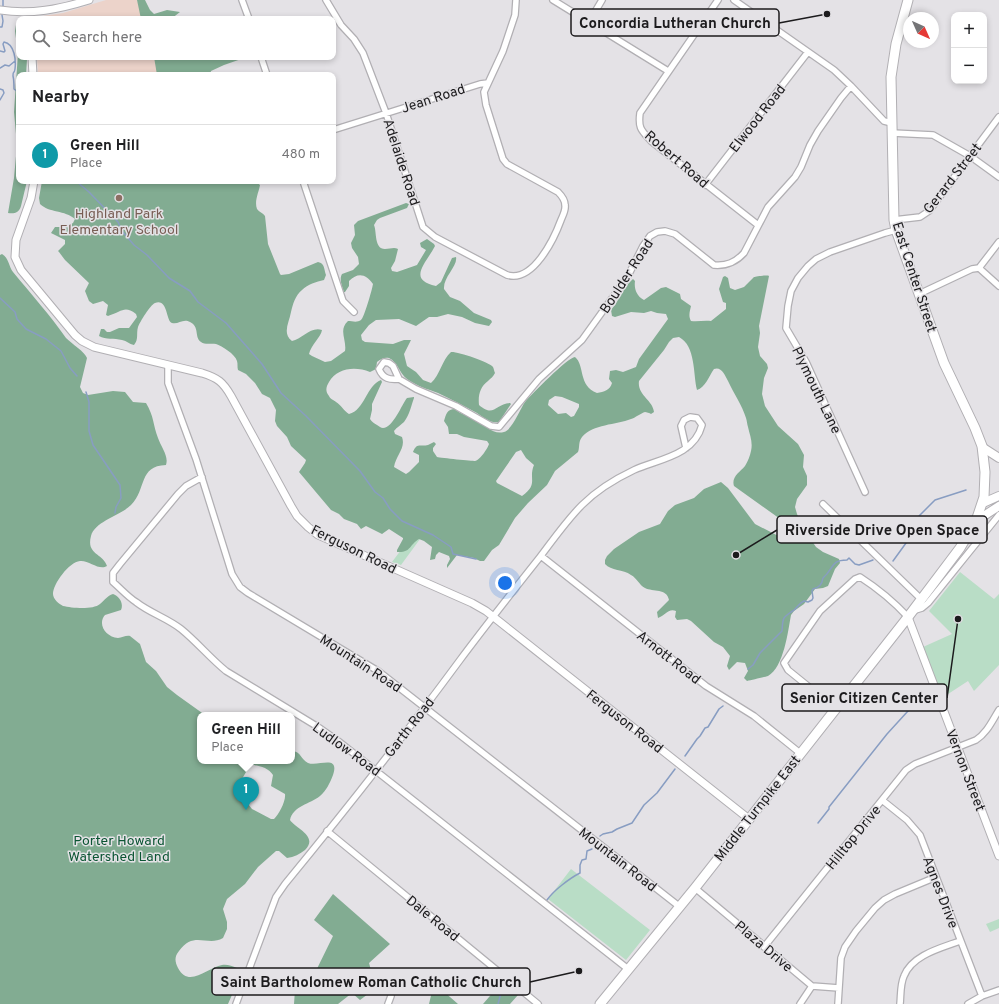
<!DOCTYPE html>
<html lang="en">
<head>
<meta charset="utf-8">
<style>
  :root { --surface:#fff; --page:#f6f6f6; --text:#202124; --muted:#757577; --line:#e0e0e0; --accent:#434cc1 }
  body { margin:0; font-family:Overpass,sans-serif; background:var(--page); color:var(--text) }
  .controls { position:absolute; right:12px; top:12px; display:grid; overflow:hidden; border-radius:8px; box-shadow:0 2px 6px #0003 }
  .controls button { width:36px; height:36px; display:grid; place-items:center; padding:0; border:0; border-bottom:1px solid var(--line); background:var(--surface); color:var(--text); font:20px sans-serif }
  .compass { position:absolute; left:903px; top:12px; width:36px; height:36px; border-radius:50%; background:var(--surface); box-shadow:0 2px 6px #0003; rotate:135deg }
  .you { position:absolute; left:505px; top:583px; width:14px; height:14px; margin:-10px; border:3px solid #fff; border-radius:50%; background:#1a73e8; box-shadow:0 0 0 6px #1a73e833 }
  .badge { display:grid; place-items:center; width:26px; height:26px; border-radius:50%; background:var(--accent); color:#fff; font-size:13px; font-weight:700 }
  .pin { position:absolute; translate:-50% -33px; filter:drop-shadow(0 1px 2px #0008) }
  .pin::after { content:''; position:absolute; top:21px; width:14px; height:12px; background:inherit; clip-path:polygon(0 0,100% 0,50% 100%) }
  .popup { position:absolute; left:197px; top:712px; width:98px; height:52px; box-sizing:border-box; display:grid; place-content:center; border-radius:8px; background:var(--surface); filter:drop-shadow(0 1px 3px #0005); font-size:13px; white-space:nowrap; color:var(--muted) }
  .popup b { font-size:15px; color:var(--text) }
  .popup::after { content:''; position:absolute; left:50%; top:100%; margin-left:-8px; border:8px solid transparent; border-top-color:var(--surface) }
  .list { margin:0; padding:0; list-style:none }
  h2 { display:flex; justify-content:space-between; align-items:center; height:52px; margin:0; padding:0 16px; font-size:17px }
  h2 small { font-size:13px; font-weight:400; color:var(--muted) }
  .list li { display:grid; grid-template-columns:26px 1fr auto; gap:12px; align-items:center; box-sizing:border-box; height:60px; padding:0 16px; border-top:1px solid var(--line) }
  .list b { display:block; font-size:15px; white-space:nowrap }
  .list p { margin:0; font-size:13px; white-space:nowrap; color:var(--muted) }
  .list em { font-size:13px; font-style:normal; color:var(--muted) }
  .icon { flex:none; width:22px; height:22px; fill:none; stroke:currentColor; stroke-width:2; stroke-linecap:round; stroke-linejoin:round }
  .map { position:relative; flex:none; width:999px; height:1004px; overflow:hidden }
  .search { position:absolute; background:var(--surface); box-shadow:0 2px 6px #0003; left:16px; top:16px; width:320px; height:44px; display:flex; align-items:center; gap:10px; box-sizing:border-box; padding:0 14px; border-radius:8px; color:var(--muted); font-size:15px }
  .panel { position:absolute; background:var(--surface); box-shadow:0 2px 6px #0003; left:16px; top:72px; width:320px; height:112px; border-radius:8px }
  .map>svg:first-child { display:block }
  .education { fill:#ecd3ca }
  .green { fill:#b9ddc6 }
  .forest { fill:#82ac92; fill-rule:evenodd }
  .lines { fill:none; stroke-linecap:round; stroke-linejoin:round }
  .stream { stroke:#889dc2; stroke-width:1.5 }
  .minor-casing { stroke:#b1afb3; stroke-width:8 }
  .tertiary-casing { stroke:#b1afb3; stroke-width:9 }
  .secondary-casing { stroke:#b1afb3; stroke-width:10 }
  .primary-casing { stroke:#b1afb3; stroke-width:11 }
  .minor { stroke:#fff; stroke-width:5.5 }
  .tertiary { stroke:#fff; stroke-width:7 }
  .secondary { stroke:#fff; stroke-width:8 }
  .primary { stroke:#fff; stroke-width:9 }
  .education-dot { fill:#8d6e63; stroke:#e4e2e6; stroke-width:1.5 }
  .labels { text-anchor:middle; stroke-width:3; stroke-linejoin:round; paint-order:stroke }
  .street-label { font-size:14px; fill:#1c1b1d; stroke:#e4e2e6 }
  .education-label { font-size:14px; fill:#785e54; stroke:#e4e2e6 }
  .park-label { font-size:14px; fill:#0b5533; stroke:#e4e2e6 }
  .leader { fill:none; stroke:#1c1b1d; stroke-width:1.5 }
  .callout-dot { fill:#1c1b1d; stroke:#e4e2e6; stroke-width:1.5 }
  .callout { fill:#e4e2e6; stroke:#1c1b1d; stroke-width:1.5 }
  .callout-label { font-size:15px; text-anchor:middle; font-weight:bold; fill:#1c1b1d }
</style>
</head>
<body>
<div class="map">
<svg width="999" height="1004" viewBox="0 0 999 1004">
  <rect width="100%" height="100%" fill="#e4e2e6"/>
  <path class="education" d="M106,0H137L143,19H36V17L63,13Z
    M37,57H155L161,75H38Z"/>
  <path class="green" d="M416,530L423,535L401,565L392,562Z
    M960,572L994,599L999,594V665L974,691L968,681L942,698L923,647L952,634L929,611Z
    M571,869L650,930L626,960L548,899Z
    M999,919V928L990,932L986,924Z"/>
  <path class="forest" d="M137,0H145L150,10L154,14L167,10L180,12L171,19H141Z
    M19,22V57H26L27,59L26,75H19V181H27L21,206C19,213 14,214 8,213L14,178L17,145L14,112L18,53L15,31L16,25Z
    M154,57H221L224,59L233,57H247L224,65L211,71L210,75H157Z
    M42,181H255L260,185C259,192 254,201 257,209C259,212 263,213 265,216L268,244L280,274L281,275L289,274L318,262C325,263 324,270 326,275L324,280C316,282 308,284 302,290C295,296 293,304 291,312C289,323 282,333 292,341C302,339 311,326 322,330C321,337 311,345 309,354L312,356L325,362L331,361L345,351C347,340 338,330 348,321C352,321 357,323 361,320C364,318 372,290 373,284C366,274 358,272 349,281V286L345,292H344C342,287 339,279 342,274L353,270L359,264L358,257L352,248L351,243L355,235L354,225L358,221L406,203L409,204L407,208L380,218L377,220L374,225C377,232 374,249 385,249C390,249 394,247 398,249L395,261L391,268L392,271L397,272L417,265L426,250L421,247L420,243L427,239L434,244L435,246C427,262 406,280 436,286L441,282L452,258L456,257C458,266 443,277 444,289L450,297L460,301L474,313L491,320L492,322L489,326L475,323L462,317L448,314L437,317H429L416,326L399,319L376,320L369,325L361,335L362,340L365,342L393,344L404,340H411L404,354L407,366L416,372L423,380L431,383C440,375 442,360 451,352C456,351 490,362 493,367C494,369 494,371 495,373C493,377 491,378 488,381C480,387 478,395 479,405C494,418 495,404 510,403L511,404L499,422C491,424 483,417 477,413C464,406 451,399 438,393C427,389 417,386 407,379C399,373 398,362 389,358C384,357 381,359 377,362L376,369L370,372C355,366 337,368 329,382C326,387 325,391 329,396C330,399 334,400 336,402C341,405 344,411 349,414C365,410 366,386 381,380L382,382L372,404V410L370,419C372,422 374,423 377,425C379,426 381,428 383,428C393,428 402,404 407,398L414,397V398C411,406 410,414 404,422C401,425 397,427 394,431L395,434L402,437C406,448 396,455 394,467L406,474L409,472L419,462V455L413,452C417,442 420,447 428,445C430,444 432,443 434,442L436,444L433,448V451L437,457C441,458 473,461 475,461C480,460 488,448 489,444L487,441L464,437L457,434H449L448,427L444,421C446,414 447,409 455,409C461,415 470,416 477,420C485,425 493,435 504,432C512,430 520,409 525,402C531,395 568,357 575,357C585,365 578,386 597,393C604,392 610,390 612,383L609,379L610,371L616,370L623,372L636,367L639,359L668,319L666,314L657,313L651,311L644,313L631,312L615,317L612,316L611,310C619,301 625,285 633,279L635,281C634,288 636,296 644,300L661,288L666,287L680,294L681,299L691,306C690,311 688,316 691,321C698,322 704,320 711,321L726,309V303L723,302L719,289L723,277L725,276L728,278L730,288L735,290L744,287L754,277C756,276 768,275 769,276L759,326L760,333L758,347L760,356L767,364L768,368L764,378L762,394L765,406L778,426L798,444L804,455L803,467L807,476V485L797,499L795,507L797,514L803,528L816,547L823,552L839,559L840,563L835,569L828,586L823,588L815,589L804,604L794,611L791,615C788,631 784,667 768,676C765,677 752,680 747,681L744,678L748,671L745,663L737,662L729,670L727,666L730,656L723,647L714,642L691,621L687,619L677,620L675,617L676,611C668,608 665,616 658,618L657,612L669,600C667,588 653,592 645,588C639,585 637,578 631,575C623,569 611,571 605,564V560L607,556L614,549L639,532L660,524L668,511L675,505L694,498L704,489L721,482L728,488L755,524L786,540C792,533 787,527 783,521L734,486C731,477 740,472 745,466C748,461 750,456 751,451C753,442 750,436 748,427C747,424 747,421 746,418C742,405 734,394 728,381C725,375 721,366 714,369C709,376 705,388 697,390C693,374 696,346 679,337L673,338L669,342L664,350L639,381C637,395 653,400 654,412L651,414C650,413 646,412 645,412C641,413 635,418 631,419C616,425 593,424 582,437C578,442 580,447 578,452L555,471L547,485L528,503L515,518L499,545L492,550L484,561H480L474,558L457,555L447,568V565L450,559L449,556L439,552L436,555L435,559L430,560L432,547L424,541L419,539C409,545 411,553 397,552V550L403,539V538L389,529L382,534L366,526L361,529L357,524L344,519L339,514L331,510L299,472L305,463L306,460L291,446L287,437L277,426L275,421L276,410L270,398L262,394L255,383L246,374L238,370C237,367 238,364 237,361C235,354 222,346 216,344C211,343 205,345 201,342C194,337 200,327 190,322C183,318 178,325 172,323C166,322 168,298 155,303C150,305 140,322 138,327C136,334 139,339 134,345C129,344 127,341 122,340C114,338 106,340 99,336L101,329H104L107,332H110L119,328H129L137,317L136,314C124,305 122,312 108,316L106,315L108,305L103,301L93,304L89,301L85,291L89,283L65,260L59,252L58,251L65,244V240L51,233L55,227C62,227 67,227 73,223L75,219C65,210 49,213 40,204L39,198ZM555,396L562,397L579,404V407L574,416L571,417L566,413L558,414L548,405L549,400ZM521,450L526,458L534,465C528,479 539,484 522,496L497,483L496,481L516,452Z
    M2,254C9,258 9,267 13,272C31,294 50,315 66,338C72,344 85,352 87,358L80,387L83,393L88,395L113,391L125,392L133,402L146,403C154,416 153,425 158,438C161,447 169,456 166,465C138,466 147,489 131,505C120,516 95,521 91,536C86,555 103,553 107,566C99,571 89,560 80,561C69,562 53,584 53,594C53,599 59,604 63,606C72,608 93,610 100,604C105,600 107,596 113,594C119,596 124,603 121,610L105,615C97,624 106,637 118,638C122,638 126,635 130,636L140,644L146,662L156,671L167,687L177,695L205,715H200V761H292V751C301,751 301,760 308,763C318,767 340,754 333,775C330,783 326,791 320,796C310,804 293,806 290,820C295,828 319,836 305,850C300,854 294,857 287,858L279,851H276L258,867L245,884L227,899L223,909L227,922V929L223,938C207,947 194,930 179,951C174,957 175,962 178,968C189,989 208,967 222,965C227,964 232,966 237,968L238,981L228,1004H0V255ZM251,765C259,765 269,768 273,775L271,786L285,794C286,801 279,814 274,819H271L252,809L248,804L251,793L242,788L239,784L249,767Z
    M333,894L390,944L369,963L376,988L360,1000L352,993L338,1004H294L295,990L311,981L333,936L314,920Z
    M502,982L518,995L510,1004H483Z
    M434,983L458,1004H429Z"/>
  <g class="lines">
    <path class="stream" d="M3,0V6
      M0,27H2L3,21L2,15
      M0,51L4,52L5,51L3,44L4,42C15,44 16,61 15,69C14,75 13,70 13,76C14,80 14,84 14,89L19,93
      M0,68L5,65L9,66L15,61
      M0,89L3,90L4,93L0,100
      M76,181L89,192L118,222L122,231L134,245L147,255L169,278L190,291L198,302L226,323L262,364L281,393L306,416L360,471L375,492L383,498L390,509L402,521L433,535L451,547L453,554L476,559
      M0,298L15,312L17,319L26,329L46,339L61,351L70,368L77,376
      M86,392L89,402V431L93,445L120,485L121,498L116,507L115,513
      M893,561L914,532L919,516L935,500L966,490
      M748,669L753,665L760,653L782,631C783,617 782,618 794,610C798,607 799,603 804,601L808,602L812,600L813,598L812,591L813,589C819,588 822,585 823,578C834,569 830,560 847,560L849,558L855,564L859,565L873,560
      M685,756L697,739L700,736L705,728L708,727L719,709L723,706
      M818,823L829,809V807L887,734L929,688
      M600,836L603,834L612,832L617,829L632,823L644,805L657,793L675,769
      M547,900C553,891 570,878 580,873V865L582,860L586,859L587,851L592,849
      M498,1004L501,993L505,987"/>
    <defs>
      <path id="minor" d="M242,0L249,19
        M326,0L341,25L354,39L363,53L386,113L423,227L435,237L507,275C533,283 554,239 561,220C563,215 566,210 565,205C565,199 561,195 558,192L507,164L503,159L486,105L484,92L503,51L515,15L516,0
        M553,0L668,71
        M718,0L640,113C638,128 641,130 651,141L758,225
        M734,0L834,70L851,86L884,121L892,123
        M589,22L602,0
        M261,57L267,75
        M333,130L480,84L488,83
        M892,133L933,135L970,156L999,177
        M303,181L343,301L354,312
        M705,185L808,52
        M894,220L920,217L929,211L999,117
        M979,268L999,242
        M919,294L972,269L979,268L999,286
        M168,365V383L196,459L232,574L240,587L248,593L378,671L680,907
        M399,379C390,380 383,379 379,369L384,362L389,363L393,366L399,379L416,389L456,406L491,426L499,427L539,379L582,340L628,276L643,246L650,236L657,232L665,231L675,234L714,265C726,266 735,263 744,253L768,207L795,177L801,167L810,145L818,131L841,98L851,86
        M202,477L186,486L178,494L120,564L113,573V582C121,589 128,597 136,602C150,613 167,618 181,629C197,642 210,658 226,671L318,727L338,741L628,969
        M865,492L806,362L786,328L788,306L791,291L798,278L808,266L816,259L830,252L885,233L896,230
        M823,504L921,599
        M541,556L706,686L754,716L800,753
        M912,611L922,608L928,603L999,515
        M835,708L788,670L784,663L820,611L855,579L860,577C877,588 894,602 908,617
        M882,800L907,820L920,835L982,996
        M327,831L538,1004
        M695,888L812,986L839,988
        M764,947L906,770L915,764L976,740C987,733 992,721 999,710
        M236,1004L276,897L285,884C345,811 404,736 460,660C486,625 513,591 540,557C553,540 566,521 582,505C596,491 615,479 634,470C658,459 694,456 702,425L697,418L690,417L684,420L681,426L686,448
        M388,1004L391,996
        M800,1004L812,986
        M838,1004L841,958L845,947L856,931L875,908L884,900L895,894L936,877
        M900,1004C901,995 900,985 904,976C912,955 941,948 960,941
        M968,1004L982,996L999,990"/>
      <path id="tertiary" d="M0,10C31,15 60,9 89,0
        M32,57L33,75
        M34,181L31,198L16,240L15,257L21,270L75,335L82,341L94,347L202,373C218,378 223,382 231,396L291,506L297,516L308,527L318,535L472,603L486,611L749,819
        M908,617L999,856"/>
      <path id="secondary" d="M982,447L999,458
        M983,503L999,496
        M976,521L999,506"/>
      <path id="primary" d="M600,1004L695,888L908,617L960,548L976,521L984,497L985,472L982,446L975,428L944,363L896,230L894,220L891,77L896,44L908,0"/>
    </defs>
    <use href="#minor" class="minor-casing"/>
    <use href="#tertiary" class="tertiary-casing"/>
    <use href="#secondary" class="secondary-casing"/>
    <use href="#primary" class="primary-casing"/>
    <use href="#minor" class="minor"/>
    <use href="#tertiary" class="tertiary"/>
    <use href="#secondary" class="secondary"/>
    <use href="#primary" class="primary"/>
  </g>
  <circle class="education-dot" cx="119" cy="198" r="4"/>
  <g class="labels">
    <g class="street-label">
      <text transform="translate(433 98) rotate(-18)" y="5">Jean Road</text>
      <text transform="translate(757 118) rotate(-52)" y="5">Elwood Road</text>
      <text transform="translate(677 159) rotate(41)" y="5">Robert Road</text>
      <text transform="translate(402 162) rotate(72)" y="5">Adelaide Road</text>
      <text transform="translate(952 178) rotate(-52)" y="5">Gerard Street</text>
      <text transform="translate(626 276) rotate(-57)" y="5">Boulder Road</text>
      <text transform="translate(915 277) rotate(72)" y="5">East Center Street</text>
      <text transform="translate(817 390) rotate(64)" y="5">Plymouth Lane</text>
      <text transform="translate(354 549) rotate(26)" y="5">Ferguson Road</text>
      <text transform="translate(669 657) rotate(38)" y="5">Arnott Road</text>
      <text transform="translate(361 663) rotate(33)" y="5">Mountain Road</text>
      <text transform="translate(625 721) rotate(38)" y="5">Ferguson Road</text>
      <text transform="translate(409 727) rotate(-52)" y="5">Garth Road</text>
      <text transform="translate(347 749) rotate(36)" y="5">Ludlow Road</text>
      <text transform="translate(966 770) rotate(69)" y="5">Vernon Street</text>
      <text transform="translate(757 808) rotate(-52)" y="5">Middle Turnpike East</text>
      <text transform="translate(853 837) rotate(-51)" y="5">Hilltop Drive</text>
      <text transform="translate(618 859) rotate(38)" y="5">Mountain Road</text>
      <text transform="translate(941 892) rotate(69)" y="5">Agnes Drive</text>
      <text transform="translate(433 918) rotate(39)" y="5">Dale Road</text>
      <text transform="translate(764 946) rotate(40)" y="5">Plaza Drive</text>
    </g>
    <g class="education-label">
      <text x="119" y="218">Highland Park<tspan x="119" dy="16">Elementary School</tspan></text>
    </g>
    <g class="park-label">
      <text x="119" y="845">Porter Howard<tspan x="119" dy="16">Watershed Land</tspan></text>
    </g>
  </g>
  <path class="leader" d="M827 14L779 23M736 555L777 530M958 619L947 698M579 971L530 982"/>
  <g class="callout-dot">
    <circle cx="827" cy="14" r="4"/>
    <circle cx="736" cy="555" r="4"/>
    <circle cx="958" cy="619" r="4"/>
    <circle cx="579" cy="971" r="4"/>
  </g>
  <g class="callout">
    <rect x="571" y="9" width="208" height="27" rx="4"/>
    <rect x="777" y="516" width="210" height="27" rx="4"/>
    <rect x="782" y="684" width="165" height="27" rx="4"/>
    <rect x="212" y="968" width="318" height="27" rx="4"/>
  </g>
  <g class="callout-label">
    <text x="675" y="28">Concordia Lutheran Church</text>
    <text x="882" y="535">Riverside Drive Open Space</text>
    <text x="864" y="703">Senior Citizen Center</text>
    <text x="371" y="987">Saint Bartholomew Roman Catholic Church</text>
  </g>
</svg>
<div class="controls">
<button>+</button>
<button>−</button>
</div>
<svg class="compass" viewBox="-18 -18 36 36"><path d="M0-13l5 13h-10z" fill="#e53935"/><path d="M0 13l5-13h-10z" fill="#757577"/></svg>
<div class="you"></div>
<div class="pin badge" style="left:246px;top:810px;background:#0f9aa8">1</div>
<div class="popup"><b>Green Hill</b>Place</div>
<div class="search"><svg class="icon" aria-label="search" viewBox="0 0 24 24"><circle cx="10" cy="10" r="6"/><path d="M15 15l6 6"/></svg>Search here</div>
<section class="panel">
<h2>Nearby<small></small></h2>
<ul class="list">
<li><span class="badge" style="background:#0f9aa8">1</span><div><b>Green Hill</b><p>Place</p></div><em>480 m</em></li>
</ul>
</section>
</div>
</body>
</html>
